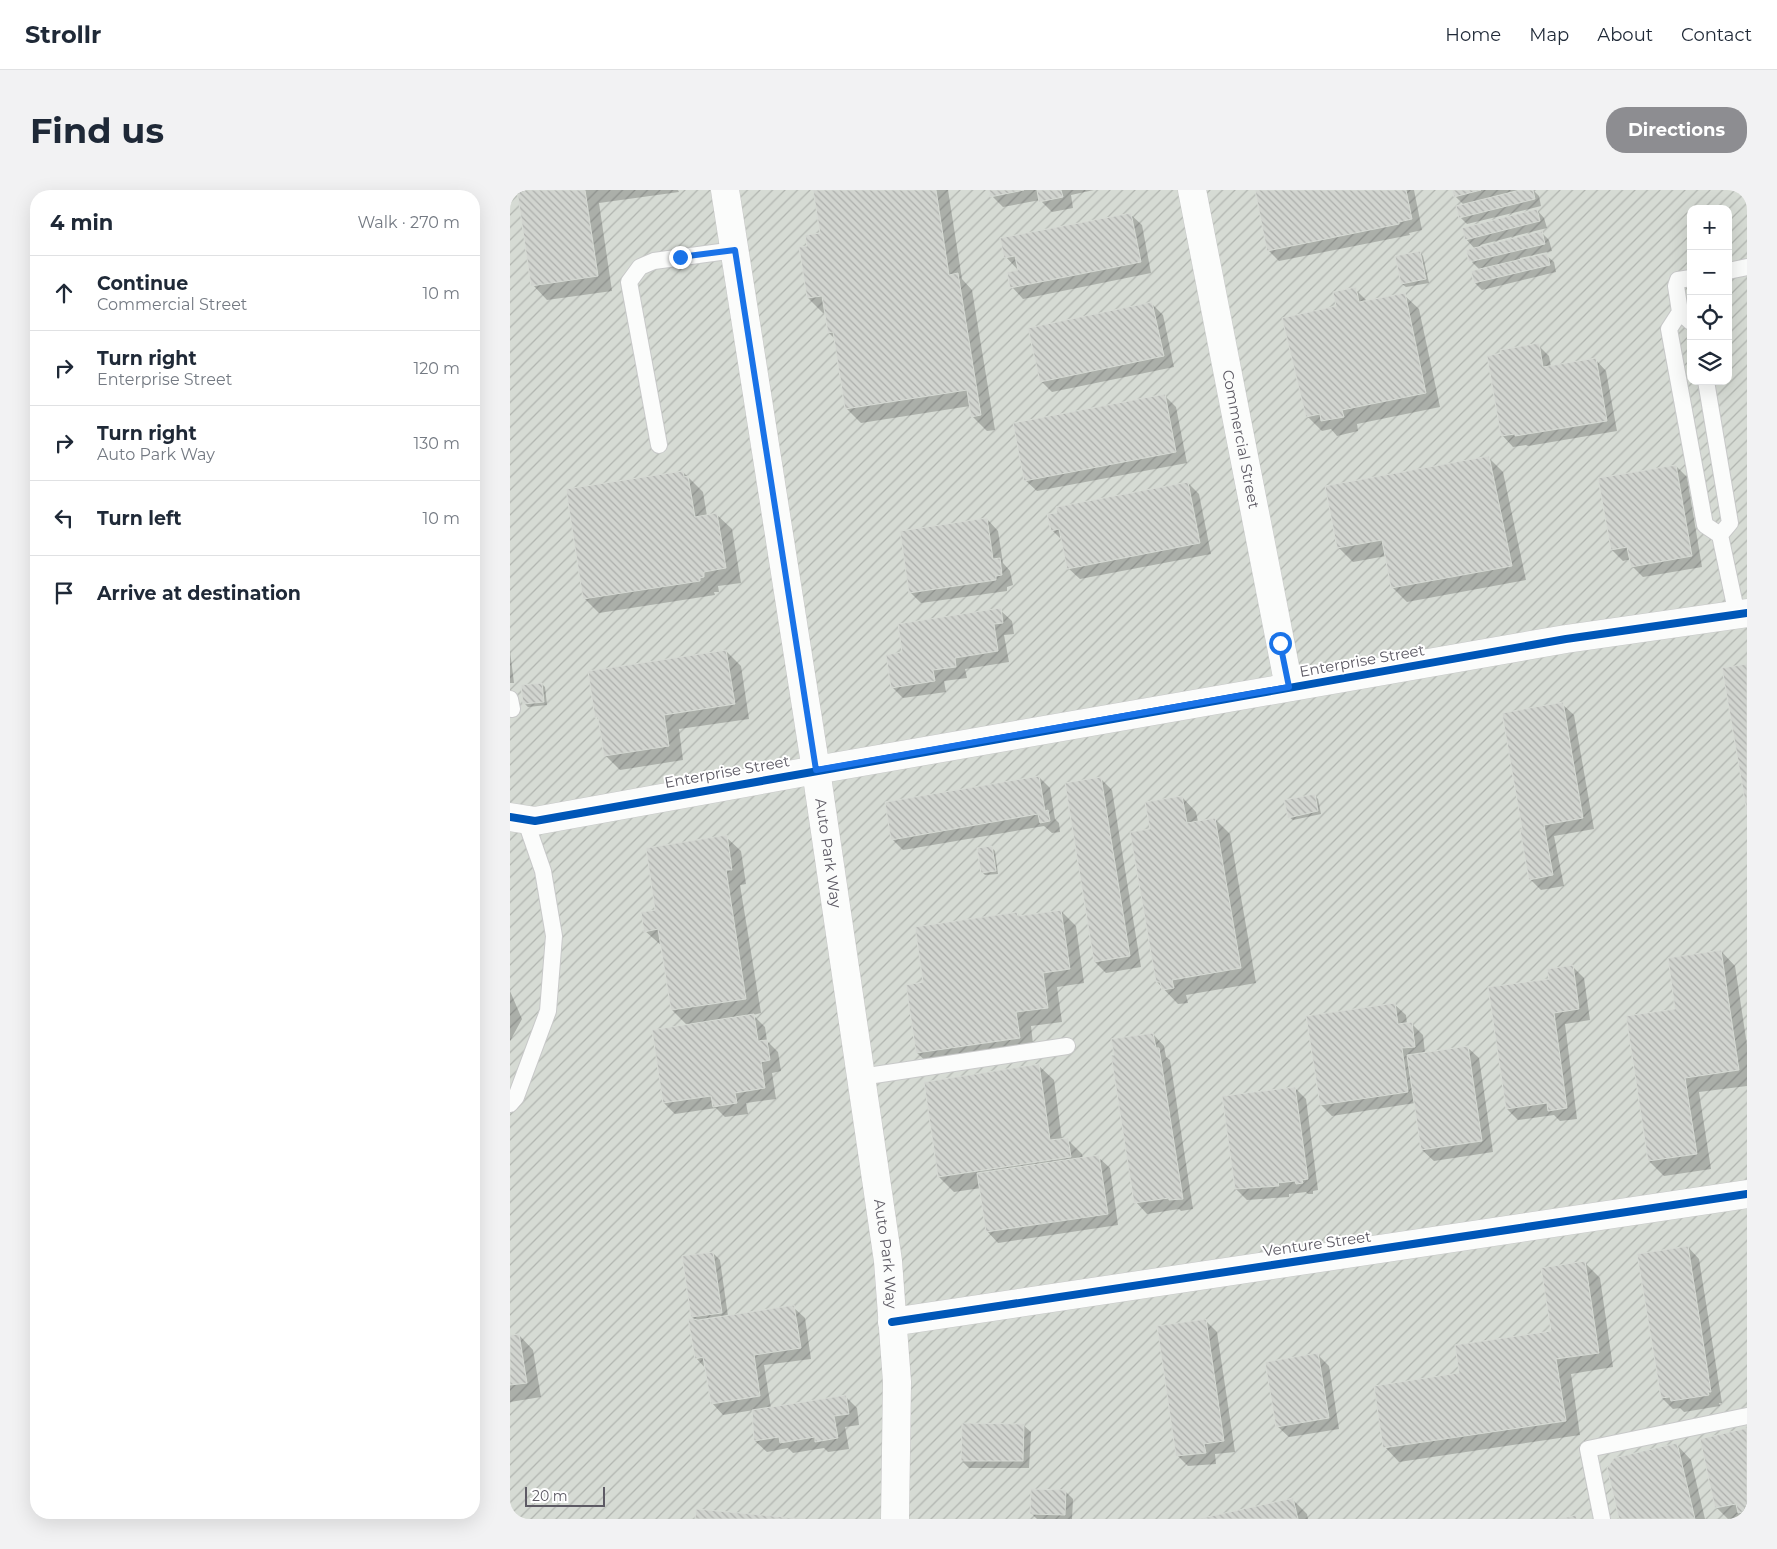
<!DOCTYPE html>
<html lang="en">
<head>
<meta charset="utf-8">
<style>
  :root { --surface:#fff; --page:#f2f2f3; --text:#1f2937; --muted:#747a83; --line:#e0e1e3; --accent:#8d8d91 }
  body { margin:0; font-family:Montserrat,sans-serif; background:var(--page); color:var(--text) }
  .controls { position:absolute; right:15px; top:15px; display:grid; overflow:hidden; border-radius:10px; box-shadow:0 5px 20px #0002 }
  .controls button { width:45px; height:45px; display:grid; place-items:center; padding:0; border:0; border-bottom:1px solid var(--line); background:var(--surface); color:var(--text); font:25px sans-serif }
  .scale { position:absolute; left:15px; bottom:12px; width:80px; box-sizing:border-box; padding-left:5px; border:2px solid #5d5a64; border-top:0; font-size:14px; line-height:18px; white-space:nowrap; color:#5d5a64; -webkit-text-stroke:4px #fff; paint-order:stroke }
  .stop { position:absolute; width:15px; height:15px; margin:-11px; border:4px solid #1a73e8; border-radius:50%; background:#fff }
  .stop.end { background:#1a73e8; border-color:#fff; box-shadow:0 1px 5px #0008 }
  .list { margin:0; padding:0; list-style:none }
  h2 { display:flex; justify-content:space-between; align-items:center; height:65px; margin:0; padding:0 20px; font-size:21px }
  h2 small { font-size:16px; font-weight:400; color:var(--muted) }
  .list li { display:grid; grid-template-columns:32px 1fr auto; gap:15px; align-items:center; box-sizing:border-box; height:75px; padding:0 20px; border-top:1px solid var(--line) }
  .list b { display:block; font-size:19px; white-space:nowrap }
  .list p { margin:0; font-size:16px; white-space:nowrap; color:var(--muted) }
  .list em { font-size:16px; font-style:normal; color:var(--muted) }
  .icon { flex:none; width:28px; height:28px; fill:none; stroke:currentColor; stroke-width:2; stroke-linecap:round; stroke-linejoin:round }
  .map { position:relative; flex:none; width:1237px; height:1329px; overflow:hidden; border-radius:20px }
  header { display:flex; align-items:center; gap:30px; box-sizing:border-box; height:70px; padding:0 25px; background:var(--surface); border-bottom:1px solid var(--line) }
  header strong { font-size:24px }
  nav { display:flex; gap:28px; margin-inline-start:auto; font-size:18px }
  .intro { display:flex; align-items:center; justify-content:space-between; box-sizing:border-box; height:120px; padding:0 30px }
  h1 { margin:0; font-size:35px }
  .button { padding:12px 22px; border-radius:20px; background:var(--accent); color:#fff; font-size:18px; font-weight:700 }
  main { display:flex; gap:30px; padding:0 30px }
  aside { flex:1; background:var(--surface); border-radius:20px; box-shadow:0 5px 20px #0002 }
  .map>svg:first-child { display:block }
  .industrial { fill:url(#industrial-furrows); fill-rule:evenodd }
  .shadow { fill:#0003 }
  .building { fill:url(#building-back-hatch); stroke:#d6dad4 }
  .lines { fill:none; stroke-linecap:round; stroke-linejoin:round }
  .service-casing { stroke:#c8c9c9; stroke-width:18 }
  .minor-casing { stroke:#c8c9c9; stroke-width:29 }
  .tertiary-casing { stroke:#c8c9c9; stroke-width:29 }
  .secondary-casing { stroke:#c7c7c7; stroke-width:29 }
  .service { stroke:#fbfcfb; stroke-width:16 }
  .minor { stroke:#fbfcfb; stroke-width:28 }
  .tertiary { stroke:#fbfcfb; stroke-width:28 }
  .secondary { stroke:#fbfcfb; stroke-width:28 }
  .cycleway-casing { stroke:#fff; stroke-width:11 }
  .cycleway { stroke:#0057b8; stroke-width:8 }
  .route { stroke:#1a73e8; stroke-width:6 }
  .labels { text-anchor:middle; stroke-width:4; stroke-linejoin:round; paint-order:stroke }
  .street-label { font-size:15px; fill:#5d5a64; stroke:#fff }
</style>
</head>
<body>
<header>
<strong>Strollr</strong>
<nav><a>Home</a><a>Map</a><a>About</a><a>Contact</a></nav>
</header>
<div class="intro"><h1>Find us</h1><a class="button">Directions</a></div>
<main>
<aside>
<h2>4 min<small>Walk · 270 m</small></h2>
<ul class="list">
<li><svg class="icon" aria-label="ahead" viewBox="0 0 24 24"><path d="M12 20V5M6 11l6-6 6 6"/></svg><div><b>Continue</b><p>Commercial Street</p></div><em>10 m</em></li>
<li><svg class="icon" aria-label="right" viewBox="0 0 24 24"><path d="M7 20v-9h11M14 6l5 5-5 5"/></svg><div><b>Turn right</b><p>Enterprise Street</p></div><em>120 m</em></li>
<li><svg class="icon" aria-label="right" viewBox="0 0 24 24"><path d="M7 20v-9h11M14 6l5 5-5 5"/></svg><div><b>Turn right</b><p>Auto Park Way</p></div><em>130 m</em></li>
<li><svg class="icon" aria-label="left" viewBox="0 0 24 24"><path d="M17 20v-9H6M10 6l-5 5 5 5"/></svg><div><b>Turn left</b></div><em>10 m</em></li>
<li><svg class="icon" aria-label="arrive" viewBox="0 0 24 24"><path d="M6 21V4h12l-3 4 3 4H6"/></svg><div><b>Arrive at destination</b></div></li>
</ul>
</aside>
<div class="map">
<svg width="1237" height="1329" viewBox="0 0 1237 1329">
  <defs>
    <pattern id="industrial-furrows" width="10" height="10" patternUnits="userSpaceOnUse" patternTransform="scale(1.25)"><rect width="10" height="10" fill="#d6dbd4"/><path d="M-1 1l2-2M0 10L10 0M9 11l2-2" fill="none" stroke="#b1b5b0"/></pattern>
    <pattern id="building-back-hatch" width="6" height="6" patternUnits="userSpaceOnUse" patternTransform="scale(1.25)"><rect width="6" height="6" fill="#d1d4cf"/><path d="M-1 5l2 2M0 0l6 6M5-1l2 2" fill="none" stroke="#adafac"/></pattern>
  </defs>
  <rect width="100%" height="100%" fill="#e7ebe4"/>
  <path class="industrial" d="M0,0H1237V1329H0ZM1181,19H1218V191H1181Z"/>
  <path class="shadow" d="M8,0H168L169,2L89,13L102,101L37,110L23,95Z
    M304,0H438L452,89L462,100L485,240L477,241L462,226L460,216L351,233L336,218L325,149L319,143L316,122L313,123L298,108V57L312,44Z
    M480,0H584L561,5L563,18L542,22L530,10L493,17L482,6Z
    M746,0H904L912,40L899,43L900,45L769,71L758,60Z
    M943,0H1023L1029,6L1031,16L957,34L950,27L954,15L945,6Z
    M1027,20L1034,28L1037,38L970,55L971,57L1032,43L1039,50L1042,61L1010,68V71L1036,65L1044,72L1046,82L972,100L965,93L970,80L961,71L965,59L956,49Z
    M620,24L632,35L641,83L513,109L502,97L509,81L496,67Z
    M910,62L913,66L919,93L896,97L892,94Z
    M845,99L858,112L894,105L909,119L930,217L847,234L848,241L827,246L821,239L812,241L797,226L828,117Z
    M642,114L653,125L664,177L542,202L531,191Z
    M1028,155L1039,166L1041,177L1085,169L1096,181L1107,241L1018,256L1016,255L1003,257L992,245Z
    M655,206L666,217L677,273L527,301L515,290Z
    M978,267L993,282L1016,390L897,412L882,397L876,366L843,372L828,357Z
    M1166,276L1177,287L1192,377L1133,387L1122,376L1121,369L1113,371L1102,360Z
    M173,282L193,302L197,326L207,325L222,339L231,393L208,396L209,402H204L205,405L89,423L74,408Z
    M678,293L689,304L701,364L570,389L558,378L553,351L542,340Z
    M477,329L488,341L493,373L500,381L503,395L497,397V401L411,413L400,402Z
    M490,420L502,431L504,444L494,445L499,472L455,479L457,488L434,491L436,502L393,508L382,497L394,463Z
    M0,461L4,493H0Z
    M216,461L231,476L239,529L169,539L173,570L110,580L95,565L90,531L86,527Z
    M32,494L35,497L37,515L18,517L15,514L13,496Z
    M1052,514L1064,525L1084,639L1044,646L1054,696L1031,700L1020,689L1014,640Z
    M529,587L540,598L545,629L549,633L550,642L542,643L534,636L393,660L382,649Z
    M591,589L602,600L631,777L596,783L585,772L556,594Z
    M804,605L808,609L811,624L783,630L779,627Z
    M672,607L686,622L688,632L705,629L720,644L746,793L676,805L678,813L668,814L647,792Z
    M216,647L231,661L236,694L230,695L251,823L243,825L255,837L257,851L268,862L271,881L262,883L266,909L236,913L238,924L215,927L206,918L165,924L154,913L178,836L162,820L152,756L135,741L147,721Z
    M482,658L485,661L488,684L475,685L472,682Z
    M551,721L566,736L574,793L547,797L552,832L521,836L524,863L422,877L407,863L415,793L506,723L511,727Z
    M1211,761L1225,776L1237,855V896L1189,902L1201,979L1154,986L1139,971L1167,820Z
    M1062,776L1074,788L1080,830L1055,834L1067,929L1050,931L1044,925L1008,930L997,919Z
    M0,801L12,829L0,851Z
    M884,814L896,825L897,834L901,833L913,845L915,863L957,857L969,868L983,962L924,971L912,960L905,913L822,926L811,915Z
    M643,844L654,856L656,867L660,870L683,1019L671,1021L669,1019L637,1024L626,1012Z
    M529,876L544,890L552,950L557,949L572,964L573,969L588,967L600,978L608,1035L488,1053L477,1041L471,998L444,1002L429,987Z
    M785,898L796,909L808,1000L803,1001V1004H798L796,1002L779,1004V1007L737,1010L726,999Z
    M1178,1057L1189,1069L1212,1213H1209L1210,1216L1174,1222L1170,1218L1163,1219L1152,1208Z
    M203,1063L210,1070L218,1126L283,1117L295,1128L301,1169L254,1175L261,1218L336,1207L347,1218L349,1235L335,1237L339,1259L318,1262L314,1258L283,1263L278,1258L257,1262L245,1251L244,1220L213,1225L202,1213L196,1179L186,1168V1131L182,1127Z
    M1075,1073L1090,1088L1103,1177L1061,1184L1070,1245L889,1272L875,1257L951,1184L1043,1142Z
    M696,1131L707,1142L725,1262L705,1264L706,1274L678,1276L667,1265Z
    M9,1145L23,1160L31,1207L0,1212V1146Z
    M808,1165L819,1176L829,1239L779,1247L767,1236Z
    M513,1235L521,1242L519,1278H459L452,1271Z
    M1237,1240V1329H1218L1206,1317Z
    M1167,1255L1181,1270L1195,1329H1110Z
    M556,1302L563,1309L562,1329H527L521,1323Z
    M782,1309L797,1324L798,1329H694Z"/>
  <path class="building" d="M7,0H75L88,86L21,96Z
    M303,0H426L439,85L448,83L471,225L461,227L457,200L335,219L323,142L318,143L312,106L297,108L289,57L297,56L295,45L310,43Z
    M479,0H514L480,7Z
    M527,0H551L553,7L529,12Z
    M745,0H896L902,29L889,32V34L757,61Z
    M942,0H971L944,7Z
    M1010,0H1023L1025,9L949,28L946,16Z
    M1027,19L1030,31L955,50L952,38Z
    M621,23L631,72L500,98L497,82L508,80L505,66L494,68L490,48Z
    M1032,41L1035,54L959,72L956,60Z
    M910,61L916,89L891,94L885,66Z
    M1037,63L1040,75L964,93L961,81Z
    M846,97L849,112L895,103L916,203L832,220L834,227L811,231L810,224L796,227L772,128L826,116L823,102Z
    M642,112L654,166L530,192L518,138Z
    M1029,153L1033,177L1086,168L1097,231L1005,246V244L991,246L977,166L991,163L990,160Z
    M655,204L666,262L514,291L503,233Z
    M979,266L1002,376L881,398L872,350L827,358L815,296Z
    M1166,275L1182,366L1121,377L1117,357L1101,360L1088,288Z
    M173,281L174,287L178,286L185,327L207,323L216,378L194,382V387L190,388V391L73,409L56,299Z
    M678,292L690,353L557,379L549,339L541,341L537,324L547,323L546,317Z
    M477,328L483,369L490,368L492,385L486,386V390L399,403L390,341Z
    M491,418L493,433L484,434L488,461L445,468L446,477L423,480L425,491L381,498L376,465L392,462L388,434Z
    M216,460L225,514L154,525L159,556L94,566L88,527L85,528L78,481Z
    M1237,474V623L1212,478Z
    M32,493L34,512L13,514L11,495Z
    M1053,512L1073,628L1034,635L1043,685L1019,690L1010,640L1012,639L992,523Z
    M529,586L535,621L538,620L540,631L530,633L528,624L381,650L375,612Z
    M591,587L620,766L584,772L555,593Z
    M805,604L808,621L778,628L774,610Z
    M672,606L677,633L705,628L731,778L662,790L664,798L652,800L650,792H646L620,642L640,639L635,612Z
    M217,645L222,680H216L236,809L161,820L148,739L134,742L131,722L145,720L136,658Z
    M482,656L486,681L471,683L467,658Z
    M551,720L560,779L533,783L538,818L506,822L510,848L406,863L396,795L413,792L405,737L507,722L508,726Z
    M1211,760L1229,880L1175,888L1187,964L1138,971L1116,826L1165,819L1158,768Z
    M1063,775L1069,819L1044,823L1057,918L1038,921L1037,913L996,919L978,797L1039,789L1037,779Z
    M885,813L888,834L902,832L905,857L892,858L898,902L810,915L796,826Z
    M244,824L248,851L257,850L260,870L251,872L255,898L225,903L227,913L203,917L201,906L153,913L142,840Z
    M643,843L646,858H649L673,1009L659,1010V1008L624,1013L601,865H604L601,849Z
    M958,856L972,951L911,960L897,865Z
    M529,874L540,950L558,948L561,967L428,987L414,892Z
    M785,897L798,989L792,990L793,993L786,994L785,991L768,993L769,996L725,999L712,906Z
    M589,965L598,1024L476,1042L467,983Z
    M1178,1056L1201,1202H1198L1199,1205L1161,1211L1160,1207L1151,1208L1127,1064Z
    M203,1062L212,1123L181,1127L172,1066Z
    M1075,1071L1089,1163L1046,1169L1056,1231L873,1258L864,1196L949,1183L945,1155L1041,1141L1031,1078Z
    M284,1115L291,1158L244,1165L250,1206L201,1214L193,1167L185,1169L178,1128L188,1130Z
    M696,1129L714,1251L694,1254L696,1263L666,1266L647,1136Z
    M9,1144L17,1193L0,1195V1145Z
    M808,1163L819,1228L766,1237L755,1172Z
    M336,1205L339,1224L324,1226L328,1248L305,1252V1247L270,1253L269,1247L244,1251L242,1220Z
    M452,1233L514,1234L513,1271H451Z
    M1237,1238V1321L1228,1323L1226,1314L1205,1318L1190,1249Z
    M1167,1253L1185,1329H1109L1097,1278L1104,1268Z
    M521,1299L556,1300L555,1325L520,1324Z
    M783,1308L788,1329H688Z
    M186,1319L295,1329H185Z
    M1066,1325L1067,1329H1049Z"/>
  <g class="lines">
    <defs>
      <path id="service" d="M1218,81L1237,77
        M1170,122L1166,96L1168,90L1181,88
        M1181,132L1170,122L1159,139L1195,335L1210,345L1227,425
        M1196,191L1220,333L1210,345
        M149,255L119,92L130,77L144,71L225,60
        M0,509L2,519
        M351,887L557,856
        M0,914L6,907L38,821L44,746L33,681L15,629
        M1092,1329L1078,1259L1237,1226"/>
      <g id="minor">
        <path id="s1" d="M682,0L779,497"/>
        <path d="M0,627L25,631L306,580"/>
      </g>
      <path id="tertiary" d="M306,580L1056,449L1237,423
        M382,1132L1237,1004"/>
      <g id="secondary">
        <path id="s2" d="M215,0L306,580L378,1071L387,1192L385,1329"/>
      </g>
    </defs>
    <use href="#service" class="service-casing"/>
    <use href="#minor" class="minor-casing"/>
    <use href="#tertiary" class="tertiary-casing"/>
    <use href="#secondary" class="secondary-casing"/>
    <use href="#service" class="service"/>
    <use href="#minor" class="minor"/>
    <use href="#tertiary" class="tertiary"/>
    <use href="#secondary" class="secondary"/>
    <defs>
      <path id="cycleway" d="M0,627L25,631L1056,449L1237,423
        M382,1132L1237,1004"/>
    </defs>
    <use href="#cycleway" class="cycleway-casing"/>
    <use href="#cycleway" class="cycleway"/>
  </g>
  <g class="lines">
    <path class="route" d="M170,67L225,60L306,580L779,497L770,453"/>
  </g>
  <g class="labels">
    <g class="street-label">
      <text dy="5" stroke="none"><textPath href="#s1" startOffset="254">Commercial Street</textPath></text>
      <text transform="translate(852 471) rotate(-10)" y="5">Enterprise Street</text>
      <text transform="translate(217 582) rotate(-10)" y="5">Enterprise Street</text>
      <text dy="5" stroke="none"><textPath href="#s2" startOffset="671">Auto Park Way</textPath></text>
      <text transform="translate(807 1054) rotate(-8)" y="5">Venture Street</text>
      <text dy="5" stroke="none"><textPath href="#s2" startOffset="1076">Auto Park Way</textPath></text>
    </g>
  </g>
</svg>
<div class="controls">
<button>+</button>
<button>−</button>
<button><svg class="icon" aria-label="locate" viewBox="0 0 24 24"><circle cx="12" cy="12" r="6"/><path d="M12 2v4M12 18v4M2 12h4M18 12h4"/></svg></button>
<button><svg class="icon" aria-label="layers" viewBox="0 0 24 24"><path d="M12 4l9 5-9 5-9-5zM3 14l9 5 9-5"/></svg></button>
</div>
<div class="scale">20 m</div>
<div class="stop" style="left:770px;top:453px"></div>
<div class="stop end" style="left:170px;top:67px"></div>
</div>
</main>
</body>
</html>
